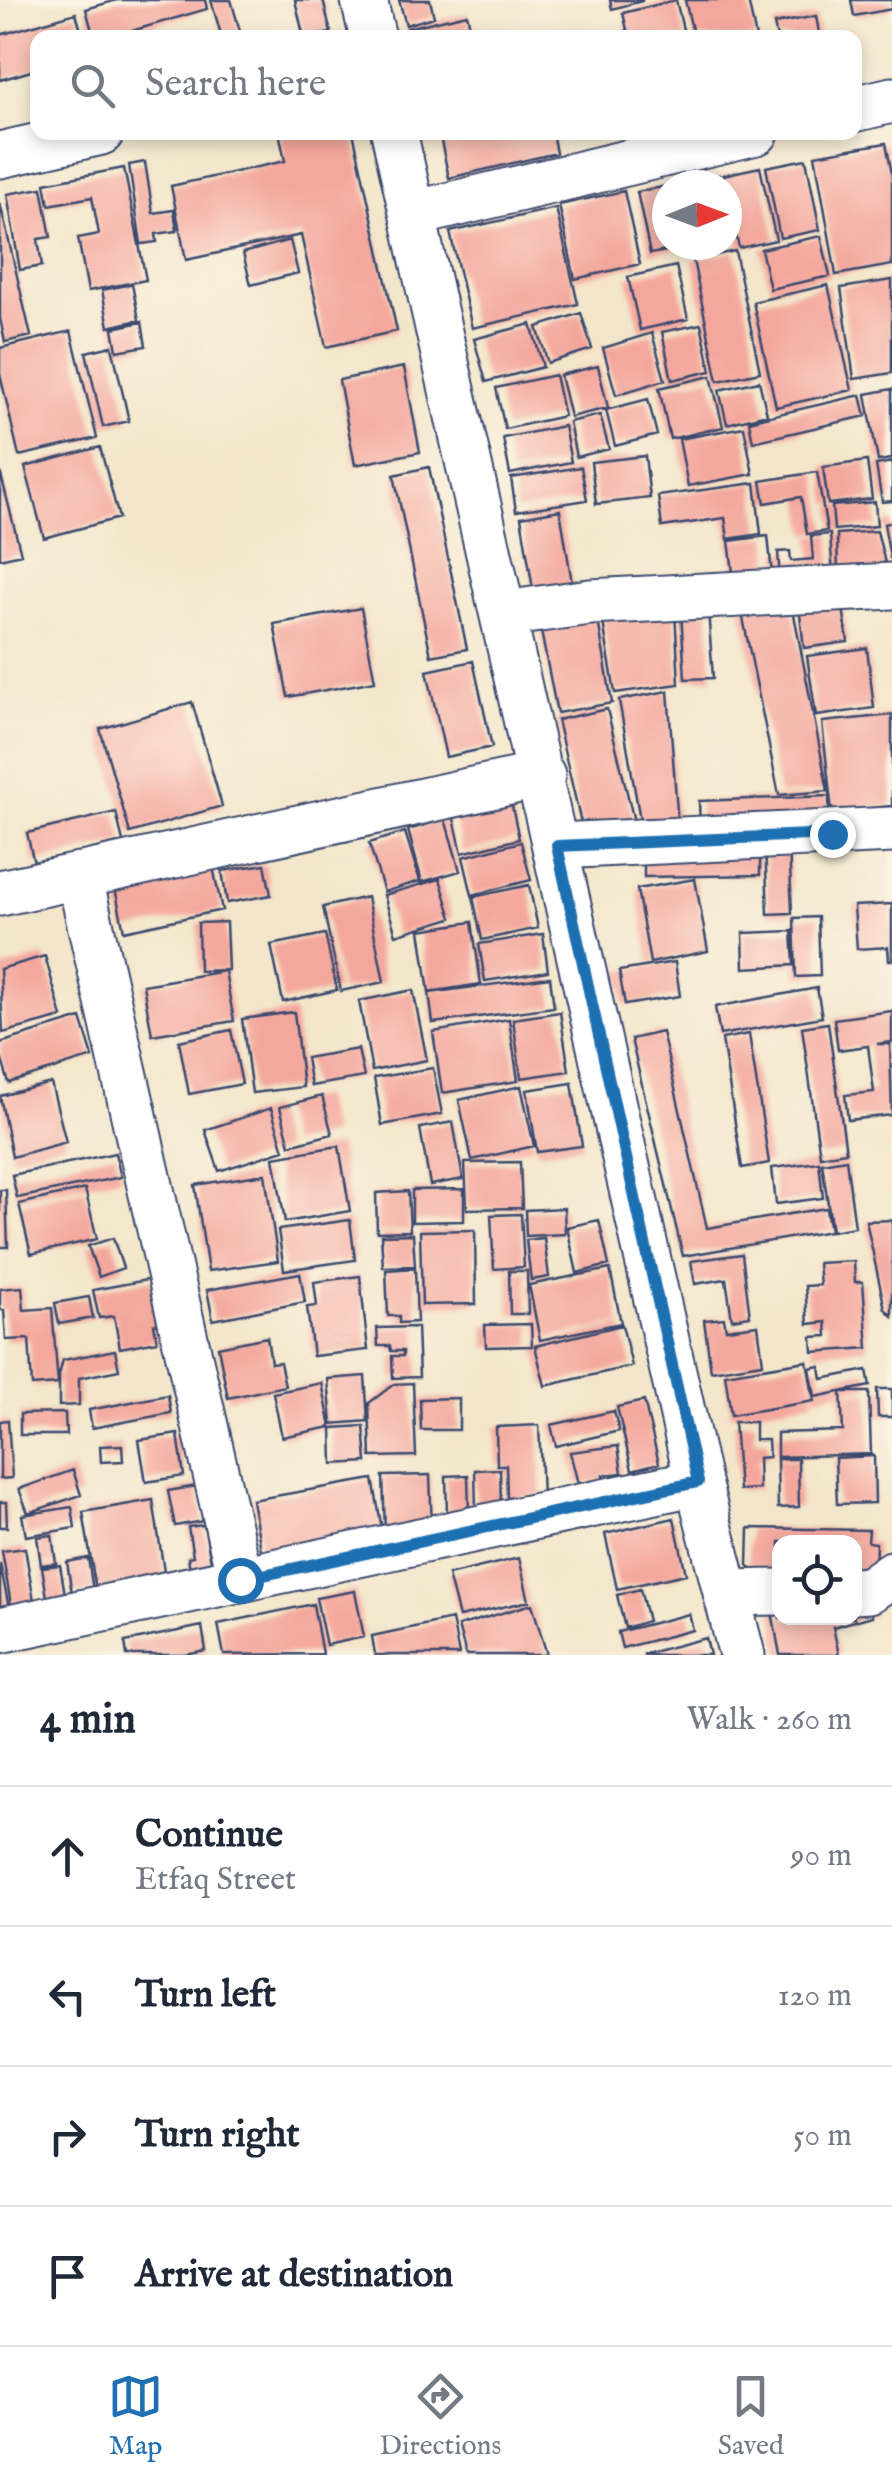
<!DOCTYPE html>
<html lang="en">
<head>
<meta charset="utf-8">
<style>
  :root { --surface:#fff; --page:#f6f6f7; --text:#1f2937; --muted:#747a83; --line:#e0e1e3; --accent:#1f6fb2 }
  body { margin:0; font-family:"IM FELL English",serif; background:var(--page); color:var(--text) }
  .controls { position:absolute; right:30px; bottom:30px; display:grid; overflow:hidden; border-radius:20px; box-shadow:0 5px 15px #0003 }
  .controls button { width:90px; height:90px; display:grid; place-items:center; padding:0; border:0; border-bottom:2px solid var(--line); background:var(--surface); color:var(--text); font:50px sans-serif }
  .compass { position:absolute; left:652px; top:170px; width:90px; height:90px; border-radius:50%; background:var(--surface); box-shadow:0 5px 15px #0003; rotate:89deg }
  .stop { position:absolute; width:30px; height:30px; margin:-22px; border:8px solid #1f6fb2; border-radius:50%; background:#fff }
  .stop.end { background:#1f6fb2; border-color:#fff; box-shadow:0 2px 10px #0008 }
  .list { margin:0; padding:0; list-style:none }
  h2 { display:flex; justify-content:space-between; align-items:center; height:130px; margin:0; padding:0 40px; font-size:42px }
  h2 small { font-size:32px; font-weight:400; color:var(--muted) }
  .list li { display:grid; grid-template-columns:65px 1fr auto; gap:30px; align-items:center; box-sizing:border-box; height:140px; padding:0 40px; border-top:2px solid var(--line) }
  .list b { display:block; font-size:38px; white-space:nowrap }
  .list p { margin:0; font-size:32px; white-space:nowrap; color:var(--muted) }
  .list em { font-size:32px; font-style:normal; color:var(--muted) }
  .icon { flex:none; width:55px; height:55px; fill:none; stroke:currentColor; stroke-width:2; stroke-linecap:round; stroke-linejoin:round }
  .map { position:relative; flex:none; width:892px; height:1655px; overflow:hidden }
  .search { position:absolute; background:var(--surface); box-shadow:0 5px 15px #0003; left:30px; right:30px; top:30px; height:110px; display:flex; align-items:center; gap:25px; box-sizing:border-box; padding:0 35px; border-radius:20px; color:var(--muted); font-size:38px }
  .sheet { height:690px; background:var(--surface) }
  nav { display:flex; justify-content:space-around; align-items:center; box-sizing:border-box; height:140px; border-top:2px solid var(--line); background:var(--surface); font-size:28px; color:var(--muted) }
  nav a { display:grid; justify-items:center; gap:5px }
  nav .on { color:var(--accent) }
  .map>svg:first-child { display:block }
  .building { fill:#f4a79d }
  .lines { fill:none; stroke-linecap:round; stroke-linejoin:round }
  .minor-casing { stroke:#3b4a6e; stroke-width:49 }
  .minor { stroke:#fff; stroke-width:45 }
  .route { stroke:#1f6fb2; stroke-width:12 }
</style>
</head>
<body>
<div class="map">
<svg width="892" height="1655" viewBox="0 0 892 1655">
  <rect width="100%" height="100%" fill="#fcf5e5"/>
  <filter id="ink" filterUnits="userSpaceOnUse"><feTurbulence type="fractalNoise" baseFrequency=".01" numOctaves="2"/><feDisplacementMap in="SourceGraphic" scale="20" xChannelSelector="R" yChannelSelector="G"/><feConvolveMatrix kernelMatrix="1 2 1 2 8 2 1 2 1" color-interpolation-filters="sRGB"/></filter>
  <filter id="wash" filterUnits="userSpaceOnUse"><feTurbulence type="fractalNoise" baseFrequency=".0048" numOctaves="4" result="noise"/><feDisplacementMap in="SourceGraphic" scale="40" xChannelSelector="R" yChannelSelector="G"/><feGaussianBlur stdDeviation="2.25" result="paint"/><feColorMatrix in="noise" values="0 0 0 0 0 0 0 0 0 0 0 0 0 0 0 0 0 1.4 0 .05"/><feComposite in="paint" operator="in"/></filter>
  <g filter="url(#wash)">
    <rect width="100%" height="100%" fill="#f3e6ca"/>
    <g id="blocks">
      <path class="building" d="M117,0H205L207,9L108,38H94L86,9Z
        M211,0H231L242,38H222Z
        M295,0H323L331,33L304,38Z
        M399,0H430L434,17L406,25Z
        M610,0H642V1L612,9Z
        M676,0L685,38H629L623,13Z
        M685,0H748L756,38H694Z
        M851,0H892V9L854,16Z
        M76,13L83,38H38V69L0,80V35Z
        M467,14L473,38H409L407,28Z
        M816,16L820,38H777L774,24Z
        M279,132H353L397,331L326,347L301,235L186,260L171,186L285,161Z
        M439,132H552L556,153L449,178Z
        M886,143L892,174V265L836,275L815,155Z
        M806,159L820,230L780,238L766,167Z
        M145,162L153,213L174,210L177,231L156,234L157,242L141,244L129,165Z
        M760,167L776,240L739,248L723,175Z
        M124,168L146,280L88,291L78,238L99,234L92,197L49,205L45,183Z
        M719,175L721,185H681V183Z
        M667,186V245L687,247L650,254L637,192Z
        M42,188L51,237L38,239L42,266L20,270L7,194Z
        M624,191L640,264L575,279L559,205Z
        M0,203L31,336L5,342L0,318Z
        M556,208L578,304L472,328L450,232Z
        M821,236L830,276L770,289L761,249Z
        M290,240L298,273L251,285L243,253Z
        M735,251L760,372L718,381L693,260Z
        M676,266L688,319L640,330L628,277Z
        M892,280V373L854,379L841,288Z
        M132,284L139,320L109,327L102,290Z
        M828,285L852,390L776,407L753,302Z
        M581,313L592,349L548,363L537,327Z
        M142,322L146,346L117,351L113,328Z
        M531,324L543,367L486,382L474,339Z
        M701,324L711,371L672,380L662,332Z
        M71,331L97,438L19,456L0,374V348Z
        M652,333L665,380L616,395L603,348Z
        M112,346L129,421L103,427L86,352Z
        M598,366L608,408L570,417L560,375Z
        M404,367L420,452L355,465L339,380Z
        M555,375L564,416L505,429L496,388Z
        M711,376L723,427L670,439L659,388Z
        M759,381L767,414L727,424L719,390Z
        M892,389V459L878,461L866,394Z
        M861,395L866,416L753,442L749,421Z
        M648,399L657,435L615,446L606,410Z
        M600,415L609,449L576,457L569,422Z
        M564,426L571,462L510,474L503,438Z
        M744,427L753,474L688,486L679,439Z
        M100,447L119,518L44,538L25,467Z
        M645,456L650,498L596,504L591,462Z
        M867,461L872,499L828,504L823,467Z
        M892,462V501L882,502L876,465Z
        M429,467L467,649L431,656L394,475Z
        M581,467L587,500L516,511L511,478Z
        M0,471L21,554L0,559Z
        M817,472L827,531L807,534L801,497L765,503L761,481Z
        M755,483L761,534L728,539L725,518L662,527L658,496Z
        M875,502L877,526L834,530L832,506Z
        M560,510L574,595L535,601L521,517Z
        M892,522V558H890L884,524Z
        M877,531L888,575L838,576L837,534Z
        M830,534L833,576L780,579L778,552L790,551L791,561L813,559L811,536Z
        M768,536L773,583L735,588L729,541Z
        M842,600L848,642L804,648L799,606Z
        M792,604L828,791L779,795L741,608Z
        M361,608L375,681L288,697L274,624Z
        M708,609L713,678L685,679L681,611Z
        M675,611L679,684L615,693L602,616Z
        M598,620L612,703L557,713L539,621Z
        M867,648L874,708L816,716L807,656Z
        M473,661L492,747L446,757L427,671Z
        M668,691L678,825L642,831L619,700Z
        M192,702L222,806L130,833L100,729Z
        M607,709L638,838L585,840L557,720Z
        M892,715V806L832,812L822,722Z
        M829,796L830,827L700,831L699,801Z
        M511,801L519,839L462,853L453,814Z
        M116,812L123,842L34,863L27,833Z
        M445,819L460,871L422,882L408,830Z
        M405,832L420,881L384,892L369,843Z
        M521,842L531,880L472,895L463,857Z
        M760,843V875L644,877V845Z
        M789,844L792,913L768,914L765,845Z
        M265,864L271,895L227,903L222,871Z
        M213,867L222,910L124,931L115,888Z
        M440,879L452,918L396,935L384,895Z
        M695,879L708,951L650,963L637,889Z
        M529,885L538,928L482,940L473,897Z
        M367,897L384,982L341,991L323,907Z
        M892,904V960H889L888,947L857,949L854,906Z
        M818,917L820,976L796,977L794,918Z
        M226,922L228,970L199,971L198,923Z
        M472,922L481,984L429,992L420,930Z
        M792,931L794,965L744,968L743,933Z
        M325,934L337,990L283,1002L271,945Z
        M543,934L548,971L485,981L479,944Z
        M45,956L62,1017L3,1033L0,969Z
        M675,962L680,996L625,1005L619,971Z
        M225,971L234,1021L152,1035L143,985Z
        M550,977L554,1007L433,1023L429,993Z
        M817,988L822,1017L720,1035L715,1007Z
        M413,990L427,1060L372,1071L359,1001Z
        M892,1011V1042L877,1044H890L892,1115L848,1120L845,1095L874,1092L868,1046L838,1050L834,1019Z
        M294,1012L303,1087L252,1093L242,1019Z
        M560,1012L569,1071L521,1078L513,1019Z
        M81,1018L93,1057L9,1083L0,1054V1043Z
        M509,1019L518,1081L442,1093L433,1032Z
        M828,1023L846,1152L820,1156L802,1027Z
        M231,1030L242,1084L189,1094L179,1041Z
        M662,1032L707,1228L826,1208L830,1231L683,1256L631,1039Z
        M749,1034L769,1163L742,1168L722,1039Z
        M358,1049L364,1077L311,1086L306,1058Z
        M433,1068L442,1114L382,1125L374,1078Z
        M51,1083L66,1142L12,1157L0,1096Z
        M572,1083L582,1146L537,1152L527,1090Z
        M521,1086L534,1146L472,1160L459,1100Z
        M322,1096L332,1134L290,1145L280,1107Z
        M271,1108L284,1150L219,1171L205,1130Z
        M453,1122L463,1179L430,1185L420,1128Z
        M339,1146L350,1211L285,1222L274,1157Z
        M115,1153L121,1177L17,1198L12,1175Z
        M846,1159L855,1227L832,1231L822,1163Z
        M520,1162L522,1208L467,1209L465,1163Z
        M819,1162L823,1198L776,1204L772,1168Z
        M265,1174L278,1261L208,1271L195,1185Z
        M85,1189L97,1239L31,1254L19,1204Z
        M464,1189V1221L412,1222V1190Z
        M0,1190H6L8,1247H0Z
        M408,1191L410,1231L377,1232L376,1193Z
        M564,1208L565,1234L526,1236L525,1210Z
        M521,1214L524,1267L494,1269L491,1215Z
        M350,1220L355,1260L284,1270L278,1230Z
        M599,1220L609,1265L577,1273L567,1227Z
        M892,1220V1316L885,1309L866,1221Z
        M475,1230L476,1304L422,1305L420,1231Z
        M413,1234L415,1266L383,1267L381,1235Z
        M113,1238L123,1268L99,1277L88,1246Z
        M544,1238L549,1277L531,1280L526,1240Z
        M742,1254L750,1316L732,1319L726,1279L695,1284L691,1261Z
        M854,1261L855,1282H863L868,1348L813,1352L812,1337L827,1336L826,1322L808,1324L805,1286L820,1285L818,1263Z
        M415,1268L417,1322L399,1323V1316H388L386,1270Z
        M610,1269L621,1323L540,1340L529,1285Z
        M509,1271H527L528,1314H510Z
        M300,1273L305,1302L213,1320L207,1290Z
        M360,1276L368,1350L313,1356L307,1307L317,1306L314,1282Z
        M152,1279L160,1323L154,1324L157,1341L120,1348L114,1316L99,1318L93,1290Z
        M22,1287L24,1310L52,1308L58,1384L32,1386L29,1339L6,1340L4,1310H0V1289Z
        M89,1297L93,1318L59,1324L55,1303Z
        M724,1318L726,1329L758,1325L763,1363L711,1371L704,1320Z
        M531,1324L532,1346L486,1347L485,1325Z
        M622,1325L632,1366L545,1386L535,1346Z
        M417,1327L419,1377L393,1378L392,1356H403V1351H391L390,1346H378L377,1328Z
        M267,1337L271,1363L280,1362L285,1386L228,1398L218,1347Z
        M115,1350L119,1370L79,1378V1405L59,1406V1375L63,1360Z
        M807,1361L814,1401L731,1415L725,1374Z
        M820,1366L822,1379L867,1370L870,1386L815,1397L810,1368Z
        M365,1376L368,1421L332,1424L328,1379Z
        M322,1383L331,1427L282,1437L273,1393Z
        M413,1383L416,1456L371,1457L369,1403L394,1384Z
        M877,1389H892V1417H878Z
        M841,1392H869L871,1454L777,1457V1433L843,1431Z
        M168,1395L171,1413L92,1428L89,1410Z
        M459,1398V1430H421L420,1399Z
        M644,1401L659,1463L632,1470L617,1407Z
        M614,1411L619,1431L556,1446L551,1425Z
        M65,1413L66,1435H20V1414Z
        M8,1420L12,1478L0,1479V1421Z
        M734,1422H755V1440H768L769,1457L758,1458L759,1489L739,1490Z
        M539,1425L542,1496L507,1498L506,1465H497L496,1427Z
        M364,1426L367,1462L333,1464L332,1428Z
        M178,1434L184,1476L146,1482L139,1440Z
        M122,1445L123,1461L101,1462L100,1446Z
        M618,1446L622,1473L603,1475L604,1481L578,1484L570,1452Z
        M874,1456L875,1503L837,1504L835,1458Z
        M777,1459H798L799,1507L778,1508Z
        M500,1469L501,1508L476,1509L475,1470Z
        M73,1470L81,1495L28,1513L19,1489Z
        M430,1475L432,1531L385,1532L383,1476Z
        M468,1475L469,1513L447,1514L446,1476Z
        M373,1479L384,1540L263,1561L252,1500Z
        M197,1486L203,1521L175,1526L168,1491Z
        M153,1500L165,1578L96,1590L83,1512Z
        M0,1502H6L7,1527H0Z
        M72,1507L75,1528L26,1536L22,1515Z
        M674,1518L686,1574L617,1589L605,1534Z
        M204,1525L212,1567L190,1570L188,1557L193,1556L188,1527Z
        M749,1528L869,1530L868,1542L876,1543L875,1572L854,1584V1542H780V1583H764L748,1565Z
        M52,1535L56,1563L41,1565L37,1537Z
        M25,1548L34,1601L11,1605L2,1551Z
        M88,1558L93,1591L72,1594L67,1562Z
        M519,1558L529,1601L459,1617L448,1575Z
        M0,1564L10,1613L0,1615Z
        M60,1565L66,1600L48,1603L42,1567Z
        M640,1589L648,1621L625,1628L617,1595Z
        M355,1591L364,1637L326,1645L316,1598Z
        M870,1594L872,1616L833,1627L839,1655H780L771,1606L780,1605V1618H854V1596Z
        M313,1604L322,1654L224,1655L218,1624Z
        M532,1604L547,1655H466L458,1626Z
        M689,1614L693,1630L622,1648L618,1632Z
        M452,1619L459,1655H375L372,1636Z
        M202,1626L206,1651L185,1655H127L125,1642Z
        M706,1638L710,1655H644V1654Z"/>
    </g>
  </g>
  <g filter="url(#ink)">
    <use href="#blocks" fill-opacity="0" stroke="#3b4a6e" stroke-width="2.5"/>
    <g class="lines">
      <defs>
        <path id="minor" d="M364,0L373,38
          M854,109L892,100
          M394,132L698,1482L742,1655
          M0,155L101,132
          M413,214L756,132
          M504,614L590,602L892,586
          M557,846L892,830
          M79,875L240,1579
          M0,893L542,775
          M854,1591L869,1590L892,1574
          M728,1593L780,1592
          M0,1630L698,1482"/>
      </defs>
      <use href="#minor" class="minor-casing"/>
      <use href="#minor" class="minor"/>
    </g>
  </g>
  <g class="lines" filter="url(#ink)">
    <path class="route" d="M240,1580L698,1482L557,846L832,834"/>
  </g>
</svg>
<div class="controls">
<button><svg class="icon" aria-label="locate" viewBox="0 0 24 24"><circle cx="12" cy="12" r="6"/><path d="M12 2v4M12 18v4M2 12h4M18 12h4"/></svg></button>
</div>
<svg class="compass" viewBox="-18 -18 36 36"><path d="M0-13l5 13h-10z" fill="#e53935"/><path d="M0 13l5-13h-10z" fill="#747a83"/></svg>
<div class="stop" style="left:240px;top:1580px"></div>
<div class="stop end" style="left:832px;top:834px"></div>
<div class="search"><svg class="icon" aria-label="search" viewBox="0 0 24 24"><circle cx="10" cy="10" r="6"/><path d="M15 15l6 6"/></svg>Search here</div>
</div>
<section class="sheet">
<h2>4 min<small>Walk · 260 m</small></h2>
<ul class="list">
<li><svg class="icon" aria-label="ahead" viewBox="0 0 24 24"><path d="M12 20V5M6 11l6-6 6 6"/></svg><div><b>Continue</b><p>Etfaq Street</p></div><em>90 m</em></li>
<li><svg class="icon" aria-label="left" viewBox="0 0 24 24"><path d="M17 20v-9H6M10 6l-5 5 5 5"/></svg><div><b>Turn left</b></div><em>120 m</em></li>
<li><svg class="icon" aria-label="right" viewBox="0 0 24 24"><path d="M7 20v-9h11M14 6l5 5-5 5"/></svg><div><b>Turn right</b></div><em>50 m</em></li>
<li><svg class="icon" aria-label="arrive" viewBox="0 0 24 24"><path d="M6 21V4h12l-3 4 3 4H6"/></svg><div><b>Arrive at destination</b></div></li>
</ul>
</section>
<nav>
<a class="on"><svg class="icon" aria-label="map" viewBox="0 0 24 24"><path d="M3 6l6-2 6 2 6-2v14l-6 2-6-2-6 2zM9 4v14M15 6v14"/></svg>Map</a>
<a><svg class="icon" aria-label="directions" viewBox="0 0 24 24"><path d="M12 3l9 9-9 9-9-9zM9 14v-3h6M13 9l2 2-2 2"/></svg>Directions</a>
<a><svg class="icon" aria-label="saved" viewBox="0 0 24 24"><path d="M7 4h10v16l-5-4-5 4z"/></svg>Saved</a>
</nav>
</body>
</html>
